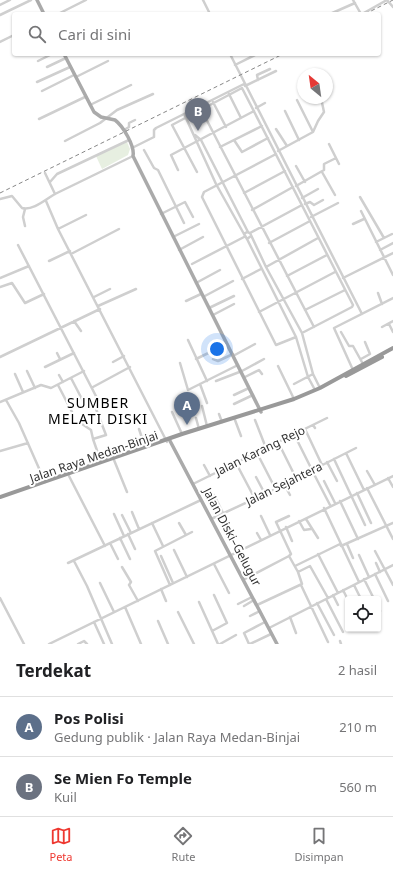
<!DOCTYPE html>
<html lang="id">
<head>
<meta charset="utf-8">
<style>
  :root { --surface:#fff; --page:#f2f2f2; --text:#202124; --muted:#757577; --line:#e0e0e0; --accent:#ee3830 }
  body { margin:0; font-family:"Noto Sans",sans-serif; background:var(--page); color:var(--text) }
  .controls { position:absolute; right:12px; bottom:12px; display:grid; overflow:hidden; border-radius:4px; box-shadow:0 1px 3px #0004 }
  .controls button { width:36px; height:36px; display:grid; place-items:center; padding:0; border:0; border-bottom:1px solid var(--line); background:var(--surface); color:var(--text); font:20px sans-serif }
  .compass { position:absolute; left:297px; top:68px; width:36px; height:36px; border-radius:50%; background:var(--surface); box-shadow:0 1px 3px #0004; rotate:331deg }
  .you { position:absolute; left:217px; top:349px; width:14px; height:14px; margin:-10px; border:3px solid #fff; border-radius:50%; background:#1a73e8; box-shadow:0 0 0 6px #1a73e833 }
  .badge { display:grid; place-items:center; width:26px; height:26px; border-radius:50%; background:var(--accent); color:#fff; font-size:13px; font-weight:700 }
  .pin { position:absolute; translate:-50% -33px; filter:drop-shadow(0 1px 2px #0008) }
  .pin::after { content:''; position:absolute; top:21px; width:14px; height:12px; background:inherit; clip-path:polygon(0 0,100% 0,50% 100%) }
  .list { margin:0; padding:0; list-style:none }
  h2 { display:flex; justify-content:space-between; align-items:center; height:52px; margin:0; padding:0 16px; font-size:17px }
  h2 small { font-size:13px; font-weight:400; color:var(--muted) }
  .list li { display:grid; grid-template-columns:26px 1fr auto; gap:12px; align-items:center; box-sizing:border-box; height:60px; padding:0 16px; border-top:1px solid var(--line) }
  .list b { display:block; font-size:15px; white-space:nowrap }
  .list p { margin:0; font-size:13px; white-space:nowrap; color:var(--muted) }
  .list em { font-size:13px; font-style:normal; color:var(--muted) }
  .icon { flex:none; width:22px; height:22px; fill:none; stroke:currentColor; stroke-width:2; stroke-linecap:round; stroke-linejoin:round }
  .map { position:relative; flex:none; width:393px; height:644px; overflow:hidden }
  .search { position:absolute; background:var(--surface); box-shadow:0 1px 3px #0004; left:12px; right:12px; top:12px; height:44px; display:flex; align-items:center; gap:10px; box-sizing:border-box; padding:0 14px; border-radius:4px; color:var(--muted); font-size:15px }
  .sheet { height:172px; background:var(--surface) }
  nav { display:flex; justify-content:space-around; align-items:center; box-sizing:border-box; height:56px; border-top:1px solid var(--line); background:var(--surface); font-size:11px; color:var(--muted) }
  nav a { display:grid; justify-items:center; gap:2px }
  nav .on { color:var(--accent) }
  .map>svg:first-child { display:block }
  .green { fill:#e7efe1 }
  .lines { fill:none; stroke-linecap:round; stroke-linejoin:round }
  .minor { stroke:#cfcfcf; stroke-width:2.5 }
  .major { stroke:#aaa; stroke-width:3.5 }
  .highway { stroke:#999; stroke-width:4 }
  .rail { stroke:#878787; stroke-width:1; stroke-dasharray:4 3; stroke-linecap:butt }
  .labels { text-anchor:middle; stroke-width:4; stroke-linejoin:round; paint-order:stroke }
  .street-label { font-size:12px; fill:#323232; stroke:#fff }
  .quarter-label { font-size:14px; letter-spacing:1px; fill:#000; stroke:#fff }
</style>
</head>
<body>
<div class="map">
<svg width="393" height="644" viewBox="0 0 393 644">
  <rect width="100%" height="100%" fill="#fff"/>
  <path class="green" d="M127,142L130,149L128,155L102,169L96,156Z"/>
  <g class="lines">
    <path class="minor" d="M203,0L210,14
      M353,0L361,14
      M387,0L393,7
      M0,5L10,0
      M58,14L86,0
      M330,14L355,3
      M362,14L387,0
      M0,15L31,0
      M0,42L14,35
      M230,54L362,314
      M38,61L52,54
      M235,65L257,54
      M47,67L66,58
      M76,77L108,61
      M258,80L257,75L270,69
      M37,82L70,67
      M245,86L276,71
      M42,91L74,75
      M229,94L241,118
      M297,100L313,132
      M213,102L226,127
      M90,105L131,85
      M256,108L265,103
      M201,109L314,327
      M285,111L299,140
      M185,116L216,184L244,234
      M39,119L85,97
      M276,129L287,146
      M124,130L129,127V123L135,120
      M195,135L201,140L248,232
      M234,140L242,152L268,138
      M65,141L100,123L117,110L153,94
      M329,144L339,164
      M220,147L262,126
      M132,148L154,137V130L156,128L244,84
      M144,150L154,168L158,170L184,223
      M278,151L313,132L318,121L324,112L321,98
      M276,154L204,192L202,197L276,345L296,337
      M296,166L305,182
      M178,170L171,155L254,111
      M197,172L172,125L242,88L353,305L352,307L302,333
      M322,172L335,195
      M45,173L55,194
      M50,182L57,174L129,140
      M296,186L324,170V164L336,158
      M244,193L285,171
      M360,197L384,238
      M302,198L318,189
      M0,199L12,196L22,208C33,211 46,199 55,194L133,156
      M46,201L58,229L167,442
      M305,204L310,202L314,205L323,200
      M252,210L293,187
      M361,211L393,275
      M161,214L185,202L193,217
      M311,217L338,203
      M353,224L364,219
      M25,226L23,217L25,209
      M58,229L86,215
      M250,233L302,205
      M251,236L247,239L244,234L247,232L250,233L266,267L302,333L313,374L320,388
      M173,237L199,224
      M247,239L296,337L308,377L315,390
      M376,242L392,234
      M269,243L310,221
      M18,245L99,402L96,409L106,435L93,439L101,462
      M179,250L203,237
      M380,250L393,243
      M71,254L119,229
      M49,261L70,251
      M192,264L244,237
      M266,267L318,238
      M287,276L327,255
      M0,278L29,266
      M343,278L393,253
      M242,279L261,269
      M196,283L220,270
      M0,287L12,283L25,303L44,294
      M378,293L382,304
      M94,297L110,289
      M203,297L233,281
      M186,301L201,294
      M98,306L136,289
      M209,308L234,296
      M305,310L345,290
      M259,312L335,272
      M213,315L234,304
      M74,321L81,331
      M389,324L393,332
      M382,327L393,321
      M341,332L349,346H353L363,364
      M188,340L207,381
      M57,353L60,359
      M233,356L255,344
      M0,357L100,309
      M196,359L227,344
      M213,359L218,361L233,354
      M361,359L370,354L365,342
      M113,362L124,356
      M180,363L188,390L238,365
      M278,366L294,399
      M45,367L74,353
      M353,370L334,328L393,298
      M27,371L35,388
      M15,374L23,392
      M59,375L63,382
      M245,377L259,370L262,374
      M71,378L85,405
      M216,381L242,371L264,359
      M200,384L207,403
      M294,384L313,374
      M58,385L72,412
      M93,387L130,367
      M234,395L249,388
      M6,400L19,423L45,482
      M0,402L41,385L51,388L84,371
      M234,404L253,395
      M202,406L207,426
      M172,412L182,434
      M219,414L222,422
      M196,418L199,429
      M235,420L241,436
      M255,420L266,448
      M82,424L91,430L93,439
      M313,425L315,428
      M139,429L145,447
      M305,429L322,465
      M294,434L312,470
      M278,442L296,478
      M0,451L28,443
      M257,453L275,488
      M346,453L364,490
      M334,459L365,525
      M114,460L127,492
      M327,462L337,481
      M236,463L255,499
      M204,465L210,476
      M367,471L375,485
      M69,476L105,546
      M315,476L330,505
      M256,477L265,494
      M388,478L393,487
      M324,481L335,503
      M193,484L327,418
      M284,484L290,495
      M367,488L393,539
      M357,493L371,523
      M214,495L223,513
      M340,501L358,539
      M324,508L359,582
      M132,512L139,529
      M114,514L124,536
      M122,515L131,533
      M261,516L270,535
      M289,516L276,522L291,554L289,556
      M211,519L265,494L356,448
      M306,519L318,538
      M299,521L304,530L311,529
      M152,523L163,546
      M179,523L186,535
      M286,527L292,541
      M257,533L261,540
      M128,534L135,549
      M120,538L130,559
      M110,543L118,559
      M347,544L353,558
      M341,546L393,523
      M174,550L187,577
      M375,551L393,585
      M318,554L338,593
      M359,555L369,577
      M161,556L173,583
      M74,561L87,586L112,644
      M68,563L201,500
      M376,563L380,572
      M214,564L229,593
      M295,566L340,544
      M122,567L131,582L129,585L138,601
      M298,572L310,566L328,598
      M375,574L388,601
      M364,579L374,599
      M243,580L289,556L298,572L302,584L257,605
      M100,583L114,612
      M170,585L155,551L192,532
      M301,585L328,642
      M354,585L361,599
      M161,589L166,601
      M343,590L348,600
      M333,595L338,605
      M0,598L24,644
      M326,599L343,632
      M199,602L218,644
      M317,603L334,635
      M238,604L252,597
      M244,606L254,600
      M378,606L380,611
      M125,607L141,644
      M178,612L194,644
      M250,616L260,611
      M290,617L296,633
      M158,621L168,644
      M94,622L104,644
      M269,628L393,565
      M212,631L227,623L214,595
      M340,641L341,644
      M49,644L393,476
      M78,644L84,641L87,644
      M220,644L236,635
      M249,644L244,633L265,622
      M250,644L271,634"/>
    <path class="major" d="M37,0L44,14
      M64,54L94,112L101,117L115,120C123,126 135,146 133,156L261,412
      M169,439L277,644"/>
    <path class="highway" d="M346,376L382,357
      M0,497L182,434L294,399L320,388L393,348"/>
    <path class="rail" d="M365,14L393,0
      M0,193L283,54"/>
  </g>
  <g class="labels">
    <g class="street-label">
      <text transform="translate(260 451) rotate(-26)" y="4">Jalan Karang Rejo</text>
      <text transform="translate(94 457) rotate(-19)" y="4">Jalan Raya Medan-Binjai</text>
      <text transform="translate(284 484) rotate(-26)" y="4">Jalan Sejahtera</text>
      <text transform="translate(232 537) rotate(62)" y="4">Jalan Diski–Gelugur</text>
    </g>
    <g class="quarter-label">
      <text x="98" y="408">SUMBER<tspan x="98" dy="16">MELATI DISKI</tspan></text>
    </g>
  </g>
</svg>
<div class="controls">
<button><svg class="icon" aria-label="locate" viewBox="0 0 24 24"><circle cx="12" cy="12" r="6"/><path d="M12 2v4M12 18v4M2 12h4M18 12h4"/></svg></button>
</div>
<svg class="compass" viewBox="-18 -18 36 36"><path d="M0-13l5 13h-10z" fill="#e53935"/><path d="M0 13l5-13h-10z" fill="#757577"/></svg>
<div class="you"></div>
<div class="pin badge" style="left:187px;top:425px;background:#5c6f8a">A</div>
<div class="pin badge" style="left:198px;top:131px;background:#6b7280">B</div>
<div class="search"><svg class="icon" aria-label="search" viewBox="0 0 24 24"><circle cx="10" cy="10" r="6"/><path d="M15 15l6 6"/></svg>Cari di sini</div>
</div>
<section class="sheet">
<h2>Terdekat<small>2 hasil</small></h2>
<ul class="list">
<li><span class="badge" style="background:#5c6f8a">A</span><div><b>Pos Polisi</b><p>Gedung publik · Jalan Raya Medan-Binjai</p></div><em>210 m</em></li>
<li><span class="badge" style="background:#6b7280">B</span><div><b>Se Mien Fo Temple</b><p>Kuil</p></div><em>560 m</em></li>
</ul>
</section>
<nav>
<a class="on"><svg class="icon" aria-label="map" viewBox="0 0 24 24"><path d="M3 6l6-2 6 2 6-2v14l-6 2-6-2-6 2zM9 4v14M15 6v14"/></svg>Peta</a>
<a><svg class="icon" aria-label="directions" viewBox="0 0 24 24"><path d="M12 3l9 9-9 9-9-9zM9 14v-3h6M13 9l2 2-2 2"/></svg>Rute</a>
<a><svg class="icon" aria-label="saved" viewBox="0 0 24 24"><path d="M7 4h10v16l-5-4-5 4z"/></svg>Disimpan</a>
</nav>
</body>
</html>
